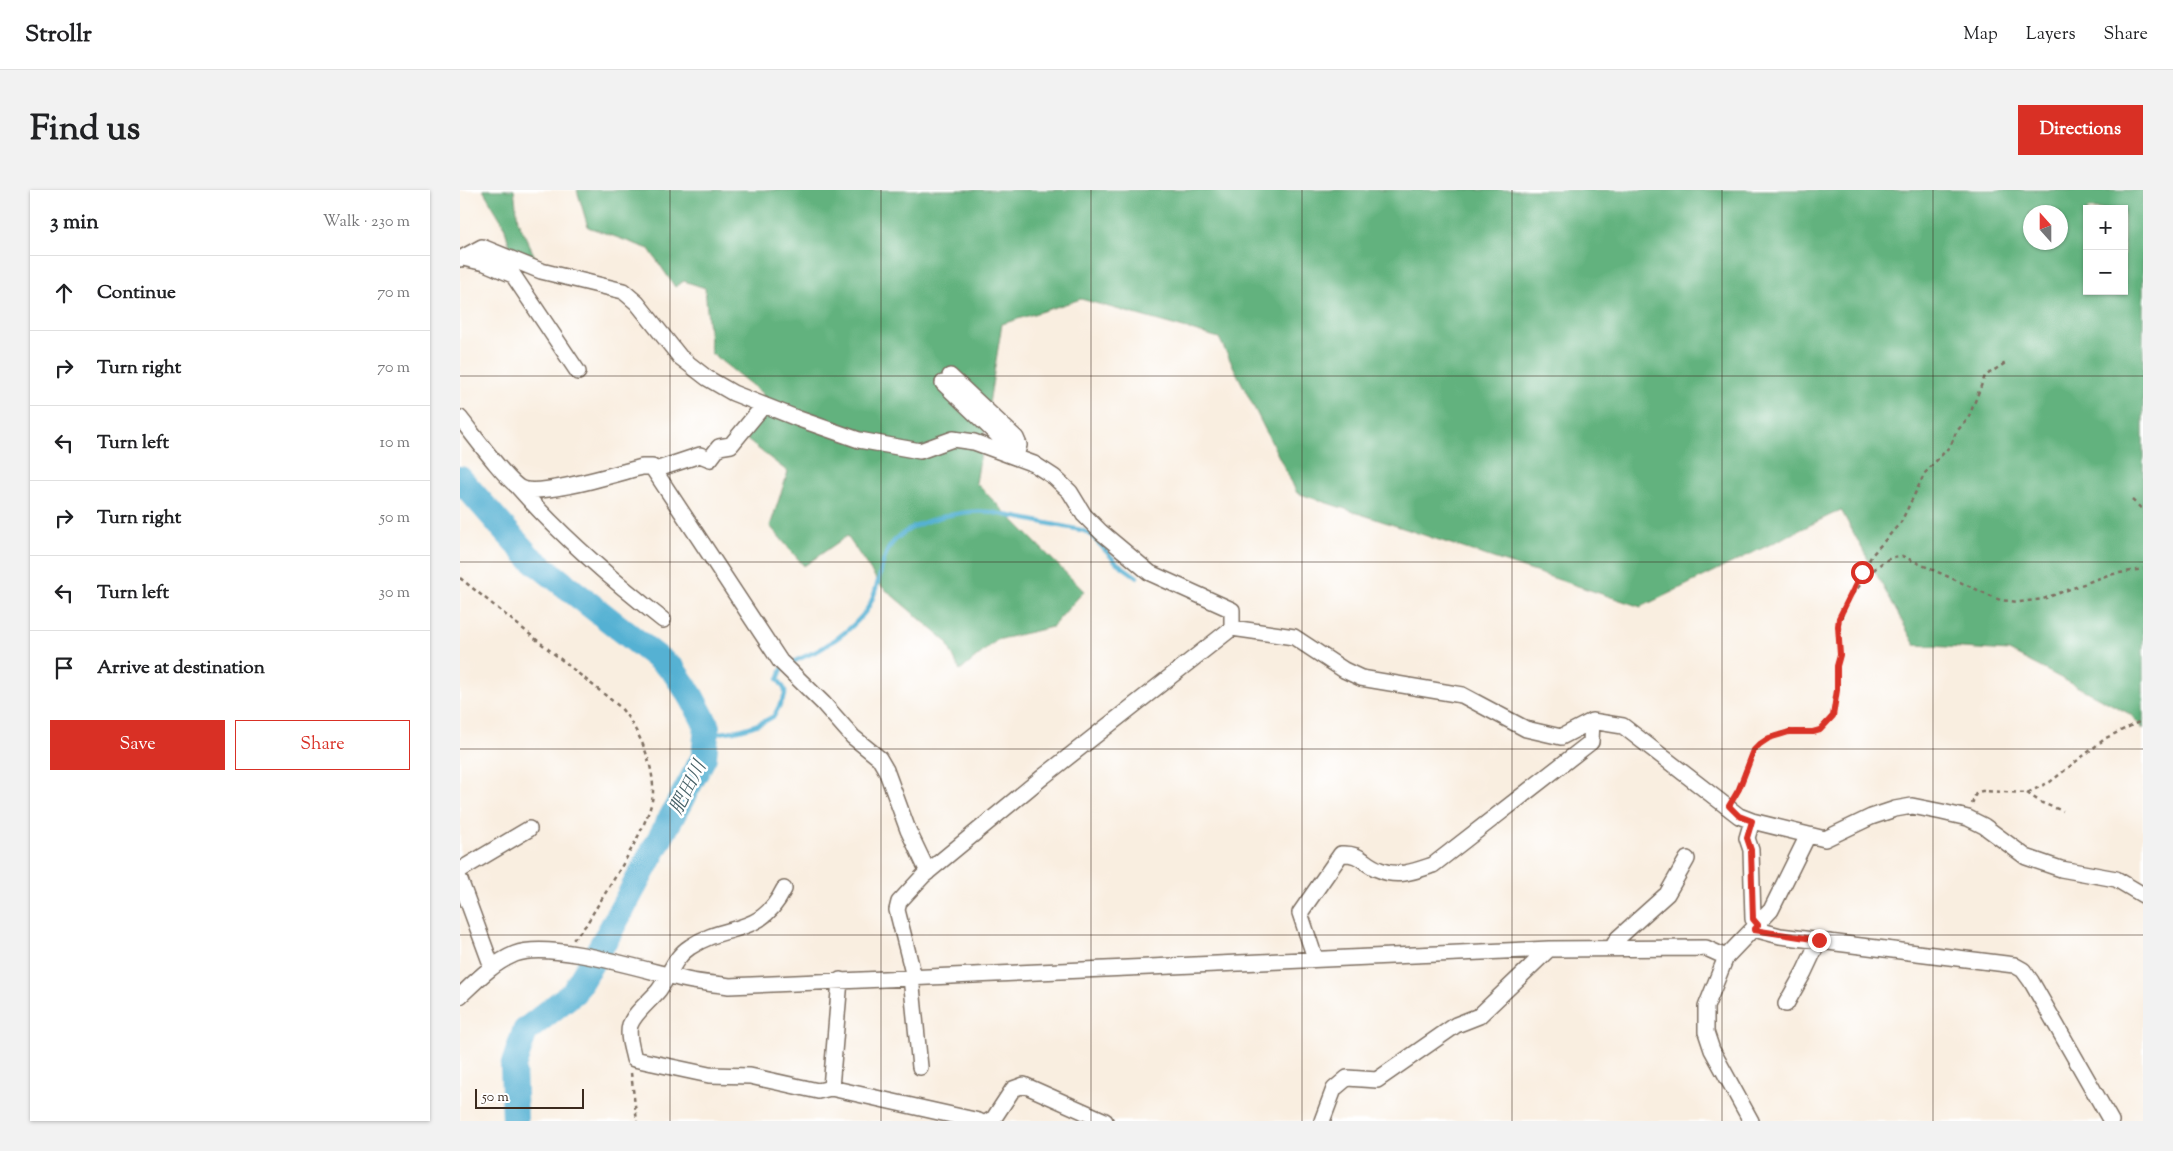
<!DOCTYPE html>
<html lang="en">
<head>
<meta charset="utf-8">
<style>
  :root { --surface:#fff; --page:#f2f2f2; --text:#202124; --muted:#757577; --line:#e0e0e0; --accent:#d93025 }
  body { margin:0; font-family:"Sorts Mill Goudy","Noto Serif JP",serif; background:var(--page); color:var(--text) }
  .controls { position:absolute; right:15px; top:15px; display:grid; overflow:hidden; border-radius:0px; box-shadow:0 1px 4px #0004 }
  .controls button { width:45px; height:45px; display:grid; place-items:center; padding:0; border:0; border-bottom:1px solid var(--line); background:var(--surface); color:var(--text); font:25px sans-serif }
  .compass { position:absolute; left:1563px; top:15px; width:45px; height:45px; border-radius:50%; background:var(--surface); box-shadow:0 1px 4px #0004; rotate:339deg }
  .scale { position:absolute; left:15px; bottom:12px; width:109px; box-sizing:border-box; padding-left:5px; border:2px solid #3b2a1e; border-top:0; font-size:14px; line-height:18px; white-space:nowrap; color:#3b2a1e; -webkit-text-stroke:4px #fff; paint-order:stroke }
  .stop { position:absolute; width:15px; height:15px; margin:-11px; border:4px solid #d93025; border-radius:50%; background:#fff }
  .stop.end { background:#d93025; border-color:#fff; box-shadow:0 1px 5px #0008 }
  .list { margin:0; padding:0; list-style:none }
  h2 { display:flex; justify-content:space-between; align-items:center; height:65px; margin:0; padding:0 20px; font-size:21px }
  h2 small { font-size:16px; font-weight:400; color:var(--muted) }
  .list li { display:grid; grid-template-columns:32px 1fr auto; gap:15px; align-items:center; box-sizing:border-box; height:75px; padding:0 20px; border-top:1px solid var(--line) }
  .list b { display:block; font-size:19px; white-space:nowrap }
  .list em { font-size:16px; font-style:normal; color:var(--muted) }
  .actions { display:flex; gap:10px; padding:15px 20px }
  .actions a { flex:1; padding:11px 0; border:1px solid var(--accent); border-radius:0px; text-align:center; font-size:18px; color:var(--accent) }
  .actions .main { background:var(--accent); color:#fff }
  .icon { flex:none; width:28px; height:28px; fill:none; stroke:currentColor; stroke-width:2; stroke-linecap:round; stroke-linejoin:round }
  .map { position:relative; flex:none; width:1683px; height:931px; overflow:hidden; border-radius:0px }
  header { display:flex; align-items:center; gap:30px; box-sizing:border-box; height:70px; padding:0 25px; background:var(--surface); border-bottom:1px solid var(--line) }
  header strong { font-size:24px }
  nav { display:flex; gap:28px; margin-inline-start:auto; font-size:18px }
  .intro { display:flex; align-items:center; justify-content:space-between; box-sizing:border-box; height:120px; padding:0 30px }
  h1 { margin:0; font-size:35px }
  .button { padding:12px 22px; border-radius:0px; background:var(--accent); color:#fff; font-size:18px; font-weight:700 }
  main { display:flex; gap:30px; padding:0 30px }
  aside { flex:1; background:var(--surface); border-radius:0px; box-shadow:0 1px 4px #0004 }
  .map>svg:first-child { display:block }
  .forest { fill:#62b27e; stroke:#4e6e4e; fill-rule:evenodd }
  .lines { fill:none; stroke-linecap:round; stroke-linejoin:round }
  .stream { stroke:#55b1d3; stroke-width:4.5 }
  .river { stroke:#55b1d3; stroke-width:26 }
  .minor-casing { stroke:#7e6f62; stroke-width:18 }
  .path { stroke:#7e6f62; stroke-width:2.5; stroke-dasharray:4 4; stroke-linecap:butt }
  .minor { stroke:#fff; stroke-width:15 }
  .route { stroke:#d93025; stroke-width:6 }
  .grid { fill:none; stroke:#3b2a1e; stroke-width:1; stroke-opacity:0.55 }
  .labels { text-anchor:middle; stroke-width:5; stroke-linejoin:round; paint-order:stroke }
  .water-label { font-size:19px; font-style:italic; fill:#456066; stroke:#fff }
</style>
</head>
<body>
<header>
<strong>Strollr</strong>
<nav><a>Map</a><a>Layers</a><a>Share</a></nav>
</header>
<div class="intro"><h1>Find us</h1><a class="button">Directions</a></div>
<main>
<aside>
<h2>3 min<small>Walk · 230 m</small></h2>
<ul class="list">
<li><svg class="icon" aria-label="ahead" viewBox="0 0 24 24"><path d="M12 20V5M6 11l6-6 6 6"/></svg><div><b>Continue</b></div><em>70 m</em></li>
<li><svg class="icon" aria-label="right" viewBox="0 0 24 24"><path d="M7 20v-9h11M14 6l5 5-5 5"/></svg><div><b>Turn right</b></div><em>70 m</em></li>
<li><svg class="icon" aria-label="left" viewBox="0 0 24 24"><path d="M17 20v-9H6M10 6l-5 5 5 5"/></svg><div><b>Turn left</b></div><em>10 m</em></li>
<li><svg class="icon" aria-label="right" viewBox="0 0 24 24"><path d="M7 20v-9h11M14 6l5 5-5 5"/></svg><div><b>Turn right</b></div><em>50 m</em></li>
<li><svg class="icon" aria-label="left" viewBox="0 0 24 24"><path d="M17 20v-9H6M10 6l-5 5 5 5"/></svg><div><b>Turn left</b></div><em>30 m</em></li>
<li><svg class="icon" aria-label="arrive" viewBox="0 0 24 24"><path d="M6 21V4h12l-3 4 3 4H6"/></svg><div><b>Arrive at destination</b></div></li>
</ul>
<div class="actions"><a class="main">Save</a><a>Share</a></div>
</aside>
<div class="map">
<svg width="1683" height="931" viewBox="0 0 1683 931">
  <rect width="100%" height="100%" fill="#fff"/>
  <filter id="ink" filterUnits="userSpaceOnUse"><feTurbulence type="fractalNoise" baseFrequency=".02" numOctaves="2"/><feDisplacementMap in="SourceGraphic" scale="10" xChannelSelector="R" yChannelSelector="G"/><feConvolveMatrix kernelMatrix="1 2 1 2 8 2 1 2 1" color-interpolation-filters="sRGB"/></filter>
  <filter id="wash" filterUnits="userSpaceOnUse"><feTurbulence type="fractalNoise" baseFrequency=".0096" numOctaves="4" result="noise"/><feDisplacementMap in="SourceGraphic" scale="20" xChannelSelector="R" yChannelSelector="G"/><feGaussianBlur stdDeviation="1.12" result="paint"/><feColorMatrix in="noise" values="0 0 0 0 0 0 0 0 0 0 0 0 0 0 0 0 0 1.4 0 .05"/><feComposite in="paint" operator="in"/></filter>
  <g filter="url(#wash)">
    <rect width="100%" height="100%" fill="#f9eee0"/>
    <path class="forest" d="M23,0H54L58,31L76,69L49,55L44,35Z
      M117,0H1683V539L1670,524L1549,461L1455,455L1381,320L1181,417L837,303L759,148L621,109L542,134L516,293L624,401L592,437L537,450L500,481L486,451L421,396L387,346L344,376L310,336L328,282L287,250L303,204L251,163L245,98L224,91L215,97L189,59L128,37ZM1627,19H1664V101H1627ZM1570,22H1600V52H1570Z"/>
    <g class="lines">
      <path class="stream" d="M246,543C269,544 295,538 314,526L325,505V500L318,489L322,479C333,470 347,466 359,460C374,451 390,440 401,427C417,410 418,385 426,364C438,332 500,319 530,322L621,340L629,343L657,373L677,387"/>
      <path class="river" d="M0,289L69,367L213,480L231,506L247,536L244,567L149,743L114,802L65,841L53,877L55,931"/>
    </g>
  </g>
  <g filter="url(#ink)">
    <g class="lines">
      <defs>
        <path id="minor" d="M3,68L25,73L53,85L118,182
          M0,69L22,57L81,81L163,101L177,113L220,167L247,188L273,203L339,229L399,250L460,261L493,249L514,252L574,274L594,287L610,302L624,325L641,342L690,383L772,420V438
          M490,186L556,248L559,255L556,267
          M483,193L549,256V264
          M0,228C12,243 46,290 60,298C79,308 158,283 182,277H192L320,471L363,513L393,547L419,568L426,580L448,640L468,682L464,685
          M195,280L240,265L250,269L259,257L271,255L304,215
          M58,297C101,346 152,390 203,430
          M1292,631L1287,648L1291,660L1293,729L1298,735
          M0,680L69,639
          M0,690L32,777
          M324,699C300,748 267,732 230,757C214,767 210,785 199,800C190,811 175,822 170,835C167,846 172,859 174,869L249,885L290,886L358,901L371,898
          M1294,739L1320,746L1554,775L1563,780L1571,791L1651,931
          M1152,758L1158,748L1207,704L1227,669
          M855,768L840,723L881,664C903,663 902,674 920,680C938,688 955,681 973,675L1131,552L1132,531
          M451,787L460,877
          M454,787L437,720L439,712L464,685L584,586L772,438L834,447L884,480L901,488L1002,505L1066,539L1101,547L1132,531L1163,536L1279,626L1292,631L1365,649L1411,627L1435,619L1452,616L1482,622L1508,628L1524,636L1566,667L1601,679L1656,689L1683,705
          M380,790L371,898L519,931
          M0,806C16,791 33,773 55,764C91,750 187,781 227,790C241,793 256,794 269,796L1089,759L1246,758L1266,767
          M1326,814L1344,782L1359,750
          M529,931L534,928L553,899L564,895L645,931
          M862,931L874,899L887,888L917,890L996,835L1019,826L1089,759
          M1291,931L1252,860L1246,842V817L1266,767L1311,720L1348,645"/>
      </defs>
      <use href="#minor" class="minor-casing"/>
      <path class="path" d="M1672,310L1683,320
        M0,388L160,517C178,539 194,572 193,602C193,633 143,705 126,735L113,750
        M1392,404C1406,390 1420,366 1442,366L1540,410L1559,412L1583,409L1648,385L1683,379
        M1567,603L1582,613L1603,621
        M1275,606L1294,560L1300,554L1309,548L1329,541L1353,542L1360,540L1373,525L1377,500V476L1380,465L1378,436L1388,409L1412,365L1441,332L1465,283L1491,255L1496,242L1508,229L1525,186L1547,172
        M1512,614L1516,603L1522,601L1567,603L1590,592L1646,548L1683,530
        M171,883L177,931"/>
      <use href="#minor" class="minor"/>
    </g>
  </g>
  <g class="lines" filter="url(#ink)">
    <path class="route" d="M1359,750L1294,740L1298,735L1293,729L1291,660L1287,648L1292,631L1279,626L1269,616L1279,599L1294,560L1300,554L1309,548L1329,542H1353L1360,540L1373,526L1377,500V476L1380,465L1378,436L1379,428L1402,382"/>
  </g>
  <path class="grid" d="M210,0V931M421,0V931M631,0V931M842,0V931M1052,0V931M1262,0V931M1473,0V931M0,186H1683M0,372H1683M0,559H1683M0,745H1683"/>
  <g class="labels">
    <g class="water-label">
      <text transform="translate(227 597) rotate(-63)" y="7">肥田川</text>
    </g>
  </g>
</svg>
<div class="controls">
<button>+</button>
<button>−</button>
</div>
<svg class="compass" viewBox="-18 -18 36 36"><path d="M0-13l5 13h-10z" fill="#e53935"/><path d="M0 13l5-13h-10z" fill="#757577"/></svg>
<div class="scale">50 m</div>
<div class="stop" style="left:1402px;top:382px"></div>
<div class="stop end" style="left:1359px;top:750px"></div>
</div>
</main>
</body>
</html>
